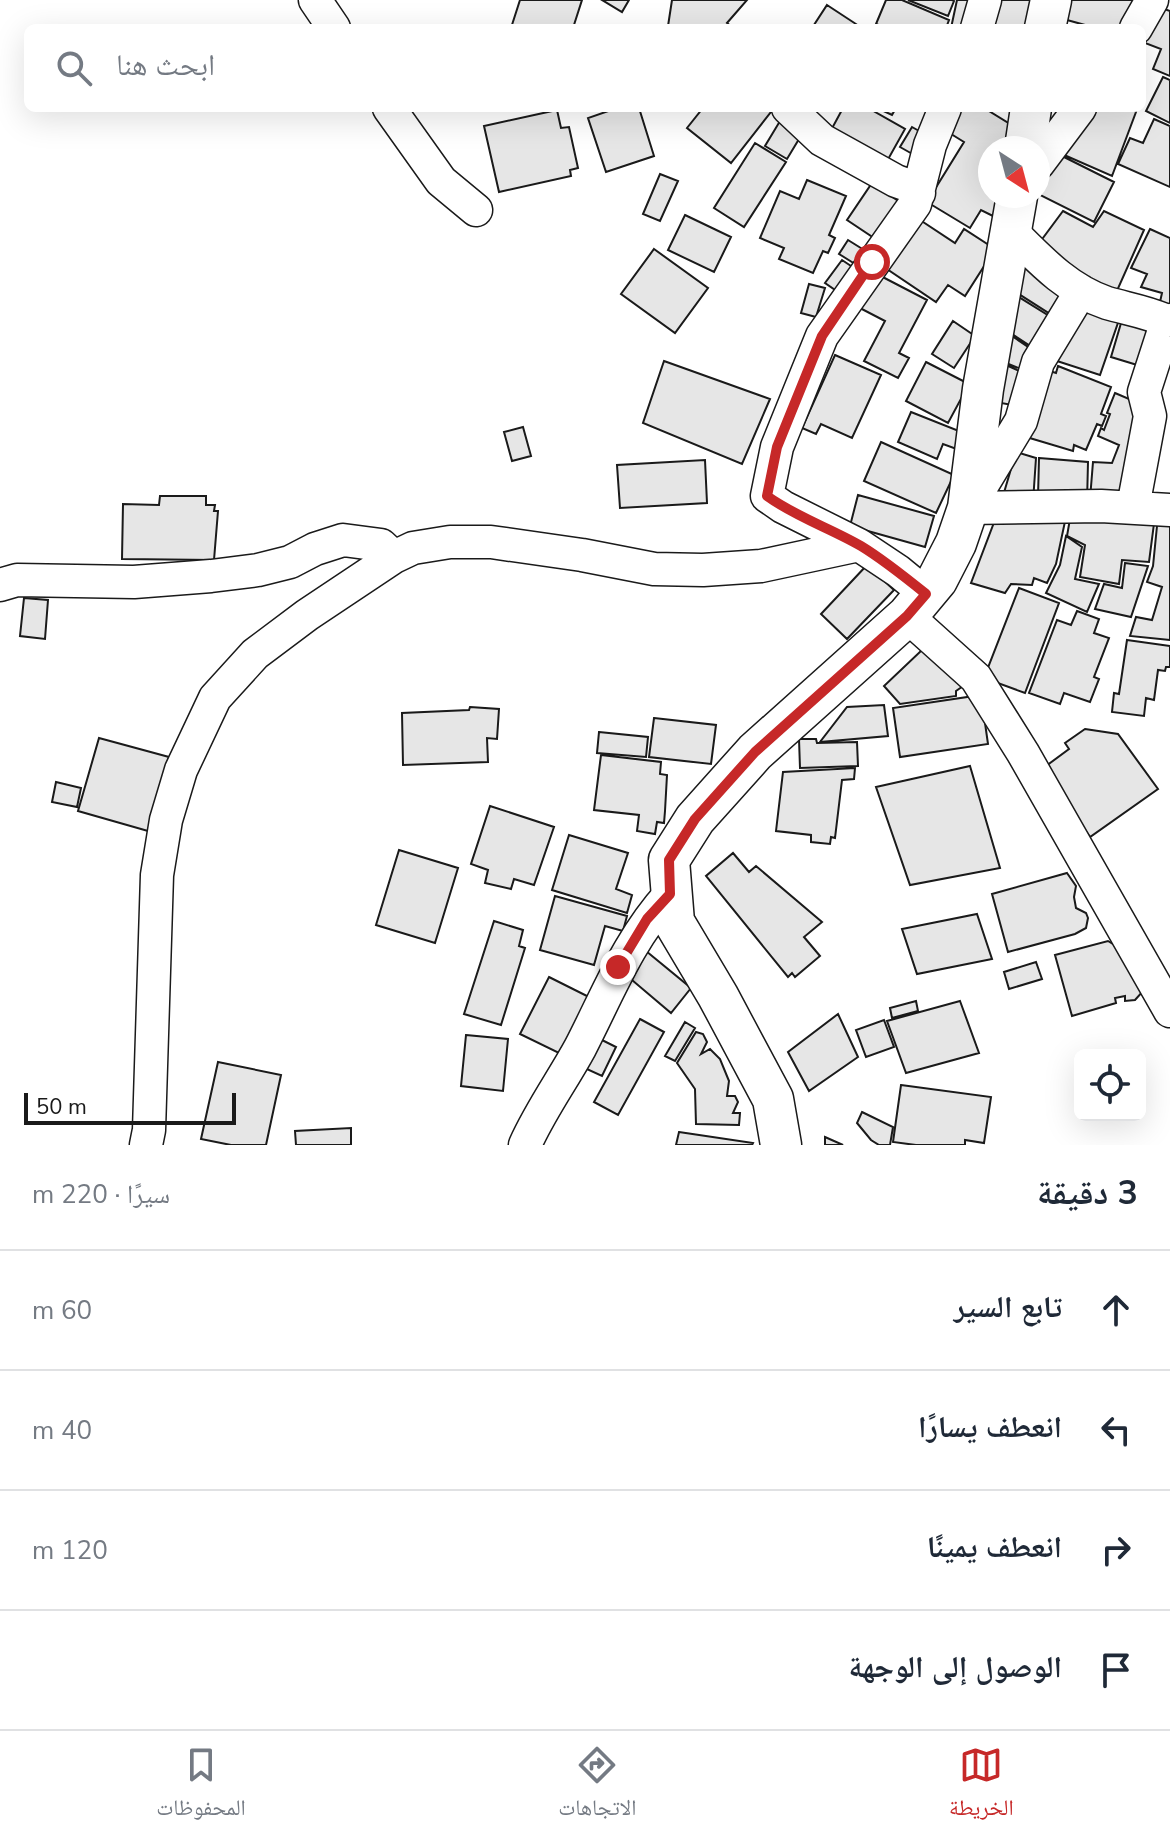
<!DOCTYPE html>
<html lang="ar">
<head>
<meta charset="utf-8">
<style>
  :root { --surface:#fff; --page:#f6f6f7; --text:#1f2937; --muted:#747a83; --line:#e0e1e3; --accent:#c62828 }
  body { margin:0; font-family:"Nunito Sans","Noto Naskh Arabic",sans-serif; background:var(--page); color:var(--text); direction:rtl }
  .controls { position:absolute; right:24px; bottom:24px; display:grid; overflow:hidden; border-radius:12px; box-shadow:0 8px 32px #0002 }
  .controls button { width:72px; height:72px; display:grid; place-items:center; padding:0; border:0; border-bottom:2px solid var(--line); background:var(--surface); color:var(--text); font:40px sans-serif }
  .compass { position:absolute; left:978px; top:136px; width:72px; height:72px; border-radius:50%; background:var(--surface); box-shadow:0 8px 32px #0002; rotate:144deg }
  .scale { position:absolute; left:24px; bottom:20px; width:212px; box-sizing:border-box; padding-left:8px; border:4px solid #1a1a1a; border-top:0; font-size:22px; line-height:28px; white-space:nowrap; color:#1a1a1a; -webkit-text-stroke:6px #fff; paint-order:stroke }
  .stop { position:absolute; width:24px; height:24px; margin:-18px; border:6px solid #c62828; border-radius:50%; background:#fff }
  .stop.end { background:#c62828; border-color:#fff; box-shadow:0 2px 8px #0008 }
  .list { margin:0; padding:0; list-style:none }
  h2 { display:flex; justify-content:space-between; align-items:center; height:104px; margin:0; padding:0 32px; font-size:34px }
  h2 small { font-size:26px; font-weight:400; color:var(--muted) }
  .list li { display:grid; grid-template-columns:52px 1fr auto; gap:24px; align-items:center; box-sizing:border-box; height:120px; padding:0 32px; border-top:2px solid var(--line) }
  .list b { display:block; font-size:30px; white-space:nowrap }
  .list em { font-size:26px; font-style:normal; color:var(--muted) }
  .icon { flex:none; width:44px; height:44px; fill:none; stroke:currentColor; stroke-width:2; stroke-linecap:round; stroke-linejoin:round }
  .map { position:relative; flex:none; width:1170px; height:1145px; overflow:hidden; direction:ltr }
  .search { position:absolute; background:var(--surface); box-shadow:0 8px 32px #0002; left:24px; right:24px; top:24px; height:88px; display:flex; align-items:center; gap:20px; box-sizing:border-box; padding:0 28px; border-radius:12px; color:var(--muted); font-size:30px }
  .sheet { height:584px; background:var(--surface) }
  nav { display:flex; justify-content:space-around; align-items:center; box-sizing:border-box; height:112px; border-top:2px solid var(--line); background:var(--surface); font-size:22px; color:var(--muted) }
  nav a { display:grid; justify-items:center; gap:4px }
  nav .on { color:var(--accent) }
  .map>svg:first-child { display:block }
  .building { fill:#e6e6e6; stroke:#1a1a1a; stroke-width:2 }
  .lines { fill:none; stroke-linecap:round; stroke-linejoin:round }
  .minor-casing { stroke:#1a1a1a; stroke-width:35 }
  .major-casing { stroke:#1a1a1a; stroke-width:43 }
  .minor { stroke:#fff; stroke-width:32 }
  .major { stroke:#fff; stroke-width:40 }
  .route { stroke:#c62828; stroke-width:10 }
</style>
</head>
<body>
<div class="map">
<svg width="1170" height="1145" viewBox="0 0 1170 1145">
  <rect width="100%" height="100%" fill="#fff"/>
  <path class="building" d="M520,0H582L573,28H511Z
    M602,0H629L622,12Z
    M672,0H747L727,23L733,28L668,26Z
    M886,0H902L949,20L946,28H886L876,24Z
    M908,0H952L954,1L948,16Z
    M957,0H976L970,28H951Z
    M992,0H1033L1027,28H986Z
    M1070,0H1135L1128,28H1084L1085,25L1067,20Z
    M827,5L859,26L858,28H812Z
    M1159,7L1170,11V76L1153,69L1161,49L1145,43Z
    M1163,77L1170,80V123L1146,111Z
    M617,108H639L654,156L606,172L588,118Z
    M703,108H774L731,163L687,128Z
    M843,108H868L905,129L886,163L830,132Z
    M877,108H896L892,115Z
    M954,108H984L1018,129L1007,148H990V196H1003L997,218L981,210L970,228L927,202L964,142L943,129Z
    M1086,108H1129L1136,112L1112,176L1055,151Z
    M557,110L561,128L569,127L578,168L570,170L571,176L499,192L484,126Z
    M1154,119L1170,126V187L1118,164L1130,138L1143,143Z
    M780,121L802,134L787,159L765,146Z
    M912,127L928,136L916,156L900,147Z
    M755,143L786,162L744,227L714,208Z
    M1054,152L1114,182L1094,222L1038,194V184Z
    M660,174L678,181L660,221L643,214Z
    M807,180L846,196L829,235L835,238L828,253L823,251L813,273L779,259L784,248L760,238L780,191L799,199Z
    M872,183L897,200L902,192L880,242L847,220Z
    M1063,211L1093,227L1104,211L1144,230L1112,302L1037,246Z
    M685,215L731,237L714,272L668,250Z
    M914,216L955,243L964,229L995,249L965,296L948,285L936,302L881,265Z
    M1150,229L1170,238V305L1158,311L1162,293L1141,287L1147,274L1131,268Z
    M848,240L872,255L863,269L839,254Z
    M654,249L708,288L675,333L621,294Z
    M1018,255L1069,292L1055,317L1014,291Z
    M842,260L860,272L844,296L825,283Z
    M873,272L927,300L899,353L909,358L898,378L864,361L885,321L856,306Z
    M809,284L825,288L816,317L801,313Z
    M1014,294L1054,319L1035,349L1009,332Z
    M1087,302L1121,314L1100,375L1057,361L1054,367L1047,365Z
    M1124,313L1160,324L1147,368L1111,357Z
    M953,321L975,336L954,368L932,354Z
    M1009,334L1034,351L1026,371L1006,363Z
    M835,355L881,375L852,438L821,424L816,434L802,428Z
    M664,361L770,399L742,464L643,423Z
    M926,362L969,384L948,423L906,401Z
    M1006,365L1026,374L1018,406L1001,403Z
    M1058,366L1111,387L1101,414L1106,416L1102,426L1097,424L1086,450L1074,445L1073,451L1023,436L1043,369L1056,373Z
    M1115,393L1141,404L1126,499H1090L1093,462L1112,463L1119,445L1098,436L1101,428L1104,430L1110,414L1107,413Z
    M911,412L969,435L962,451L943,444L937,459L898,442Z
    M523,427L531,456L512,461L504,432Z
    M881,442L954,475L936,513L864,481Z
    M1016,452L1036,458L1033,502L1003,496Z
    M1039,458L1088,462L1087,503L1038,497Z
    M705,460L707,503L620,508L617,465Z
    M858,495L934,516L925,547L850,526Z
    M160,496H206V505H215L214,511H218L214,560L122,559L123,504L159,505Z
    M998,512H1067L1056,564L1047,583L1034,578L1032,585L1011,584L1005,593L971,583Z
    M1071,513L1155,516L1149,562L1122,560L1119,584L1080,577L1085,545L1067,536Z
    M1158,516L1170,518V640L1130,636L1136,617L1152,620L1162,587L1147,582L1153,566Z
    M1066,536L1082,547L1075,579L1099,584L1087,612L1046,593L1060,565Z
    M1125,563L1148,566L1131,617L1095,609L1104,584L1122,588Z
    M867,565L894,590L847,639L821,614Z
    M1019,588L1059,603L1025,693L984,678Z
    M24,598L48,600L45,639L20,636Z
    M1077,611L1099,619L1094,633L1109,638L1094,677L1099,679L1090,702L1064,693L1060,704L1029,693L1057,620L1071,625Z
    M1127,640L1170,646V667H1166L1165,671L1158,670L1154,700L1146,698L1144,716L1112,712L1114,693L1119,694Z
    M923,649L969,682L956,691V696L900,704L884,686Z
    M981,695L988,744L900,757L893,708Z
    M884,705L888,736L820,742L847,707Z
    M470,707L499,709L497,739L487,738L488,762L403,765L402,713L469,710Z
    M654,718L716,725L711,764L649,757Z
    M1085,729L1118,734L1158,789L1090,837L1042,769L1069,749L1065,743Z
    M599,732L648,737L646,757L597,753Z
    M99,738L169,757L148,831L78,811Z
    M799,739H816L817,743L857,742L858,766L800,768Z
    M601,755L661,762L660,774L667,775L665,811L664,823L657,822L655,834L637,831L639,815L594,810Z
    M970,766L1000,868L910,885L876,787Z
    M855,768L854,779L842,780L835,838L831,837L830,844L811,842V835L776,831L783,772Z
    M56,782L81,788L77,807L52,802Z
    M490,806L554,827L534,885L514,879L511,889L485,883L488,870L471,864Z
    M569,835L628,853L616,889L632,895L627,913L552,890Z
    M399,850L458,868L435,943L376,925Z
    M733,853L749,872L756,866L822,922L804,937L820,956L795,977L792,973L788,977L706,876Z
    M1067,873L1076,886L1074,897L1076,908L1086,913L1088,918L1086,928L1075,934L1008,952L992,894Z
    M555,896L627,916L623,931L605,926L594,965L540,950Z
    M977,914L992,959L917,974L902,929Z
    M494,921L523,930L519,946L525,948L501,1025L464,1014Z
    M1108,941L1121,949L1145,989L1135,1000L1125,1001V996L1115,998L1116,1003L1072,1016L1055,955Z
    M646,951L691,988L671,1013L626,975Z
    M1036,962L1042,979L1009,989L1004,972Z
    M549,977L591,998L563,1055L520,1034Z
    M916,1001L918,1011L892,1018L890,1008Z
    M960,1001L979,1053L906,1073L887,1021Z
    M838,1014L858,1057L809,1091L788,1052Z
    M640,1019L664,1032L618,1115L594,1102Z
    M884,1020L894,1047L866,1057L856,1030Z
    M685,1022L695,1028L675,1061L665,1056Z
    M696,1032L703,1034L707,1042L701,1054L710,1049L720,1059L729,1081L727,1096H735L738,1102L733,1113H740L739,1125L696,1124L695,1089L677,1063Z
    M466,1035L508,1039L503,1091L461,1086Z
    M592,1035L616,1047L602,1076L578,1065Z
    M218,1062L281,1075L266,1145H231L201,1139Z
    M901,1085L991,1097L984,1143L965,1140V1145H916L893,1142Z
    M862,1112L893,1127L890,1145H879L871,1140L857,1123Z
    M351,1128V1145H296L295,1131Z
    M679,1132L753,1143L752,1145H676Z
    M825,1137L843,1145H825Z"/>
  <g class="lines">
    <defs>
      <path id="minor" d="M315,0L334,28
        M977,28L985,0
        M1136,28L1152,0
        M389,108L441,181L476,210
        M788,108L822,140L896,181L913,187L919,193
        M1038,164L1080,108
        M1012,232C1040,260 1068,290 1107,303C1128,309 1148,312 1167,321L1170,320
        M972,502L1021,421L1038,362L1081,291
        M1133,507L1150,416L1144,392L1167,321
        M968,508L1101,506L1170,510
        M859,545L783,507L767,496L777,447L822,336L915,204L930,145L945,108
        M0,585L17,580L134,582L211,576L258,570L290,562L315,549L343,540L381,545L394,557
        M907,616L976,678L1023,753L1170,1011
        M146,1145L149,1130L157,875L166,820L181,770L215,698L255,654L307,615L394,557L413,548L450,542H491L582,555L654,569L703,570L761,566L859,545L898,571L926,594
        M525,1145C540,1111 562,1081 580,1048C608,994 628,940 670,894"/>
      <path id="major" d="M1045,28L1051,0
        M1025,148L1031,108
        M781,1145L773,1099L718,996L674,922L669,860L695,819L755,752L907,616L937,580L956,543L968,508L983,389L1017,196"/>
    </defs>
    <use href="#minor" class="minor-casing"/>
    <use href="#major" class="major-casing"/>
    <use href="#minor" class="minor"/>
    <use href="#major" class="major"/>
  </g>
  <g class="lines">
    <path class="route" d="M618,967L647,919L670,894L669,860L695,819L755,752L907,616L926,594C905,577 884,560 861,546C830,528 796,517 767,496L777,447L822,336L872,262"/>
  </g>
</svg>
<div class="controls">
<button><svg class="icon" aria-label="locate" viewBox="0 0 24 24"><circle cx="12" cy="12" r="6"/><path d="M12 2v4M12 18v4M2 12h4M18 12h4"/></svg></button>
</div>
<svg class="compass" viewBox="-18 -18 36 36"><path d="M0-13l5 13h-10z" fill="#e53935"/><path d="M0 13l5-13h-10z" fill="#747a83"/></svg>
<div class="scale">50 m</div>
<div class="stop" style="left:872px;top:262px"></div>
<div class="stop end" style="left:618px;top:967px"></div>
<div class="search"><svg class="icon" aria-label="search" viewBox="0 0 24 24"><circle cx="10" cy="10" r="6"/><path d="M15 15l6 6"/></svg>ابحث هنا</div>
</div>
<section class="sheet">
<h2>3 دقيقة<small>سيرًا · 220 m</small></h2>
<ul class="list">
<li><svg class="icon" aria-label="ahead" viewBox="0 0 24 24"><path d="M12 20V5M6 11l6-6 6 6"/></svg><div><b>تابع السير</b></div><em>60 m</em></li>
<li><svg class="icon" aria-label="left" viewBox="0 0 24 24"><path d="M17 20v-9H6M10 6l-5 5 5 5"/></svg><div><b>انعطف يسارًا</b></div><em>40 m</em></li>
<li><svg class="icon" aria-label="right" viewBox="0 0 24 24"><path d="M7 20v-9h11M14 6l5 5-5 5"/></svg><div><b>انعطف يمينًا</b></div><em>120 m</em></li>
<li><svg class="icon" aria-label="arrive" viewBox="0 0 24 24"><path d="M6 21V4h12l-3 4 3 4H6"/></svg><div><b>الوصول إلى الوجهة</b></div></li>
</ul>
</section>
<nav>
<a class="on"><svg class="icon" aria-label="map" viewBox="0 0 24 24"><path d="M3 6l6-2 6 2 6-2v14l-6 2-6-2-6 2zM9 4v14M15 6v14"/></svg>الخريطة</a>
<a><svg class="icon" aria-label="directions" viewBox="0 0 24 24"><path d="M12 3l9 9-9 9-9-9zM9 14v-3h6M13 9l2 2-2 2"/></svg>الاتجاهات</a>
<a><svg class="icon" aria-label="saved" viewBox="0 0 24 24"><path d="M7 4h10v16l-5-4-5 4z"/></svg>المحفوظات</a>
</nav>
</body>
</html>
